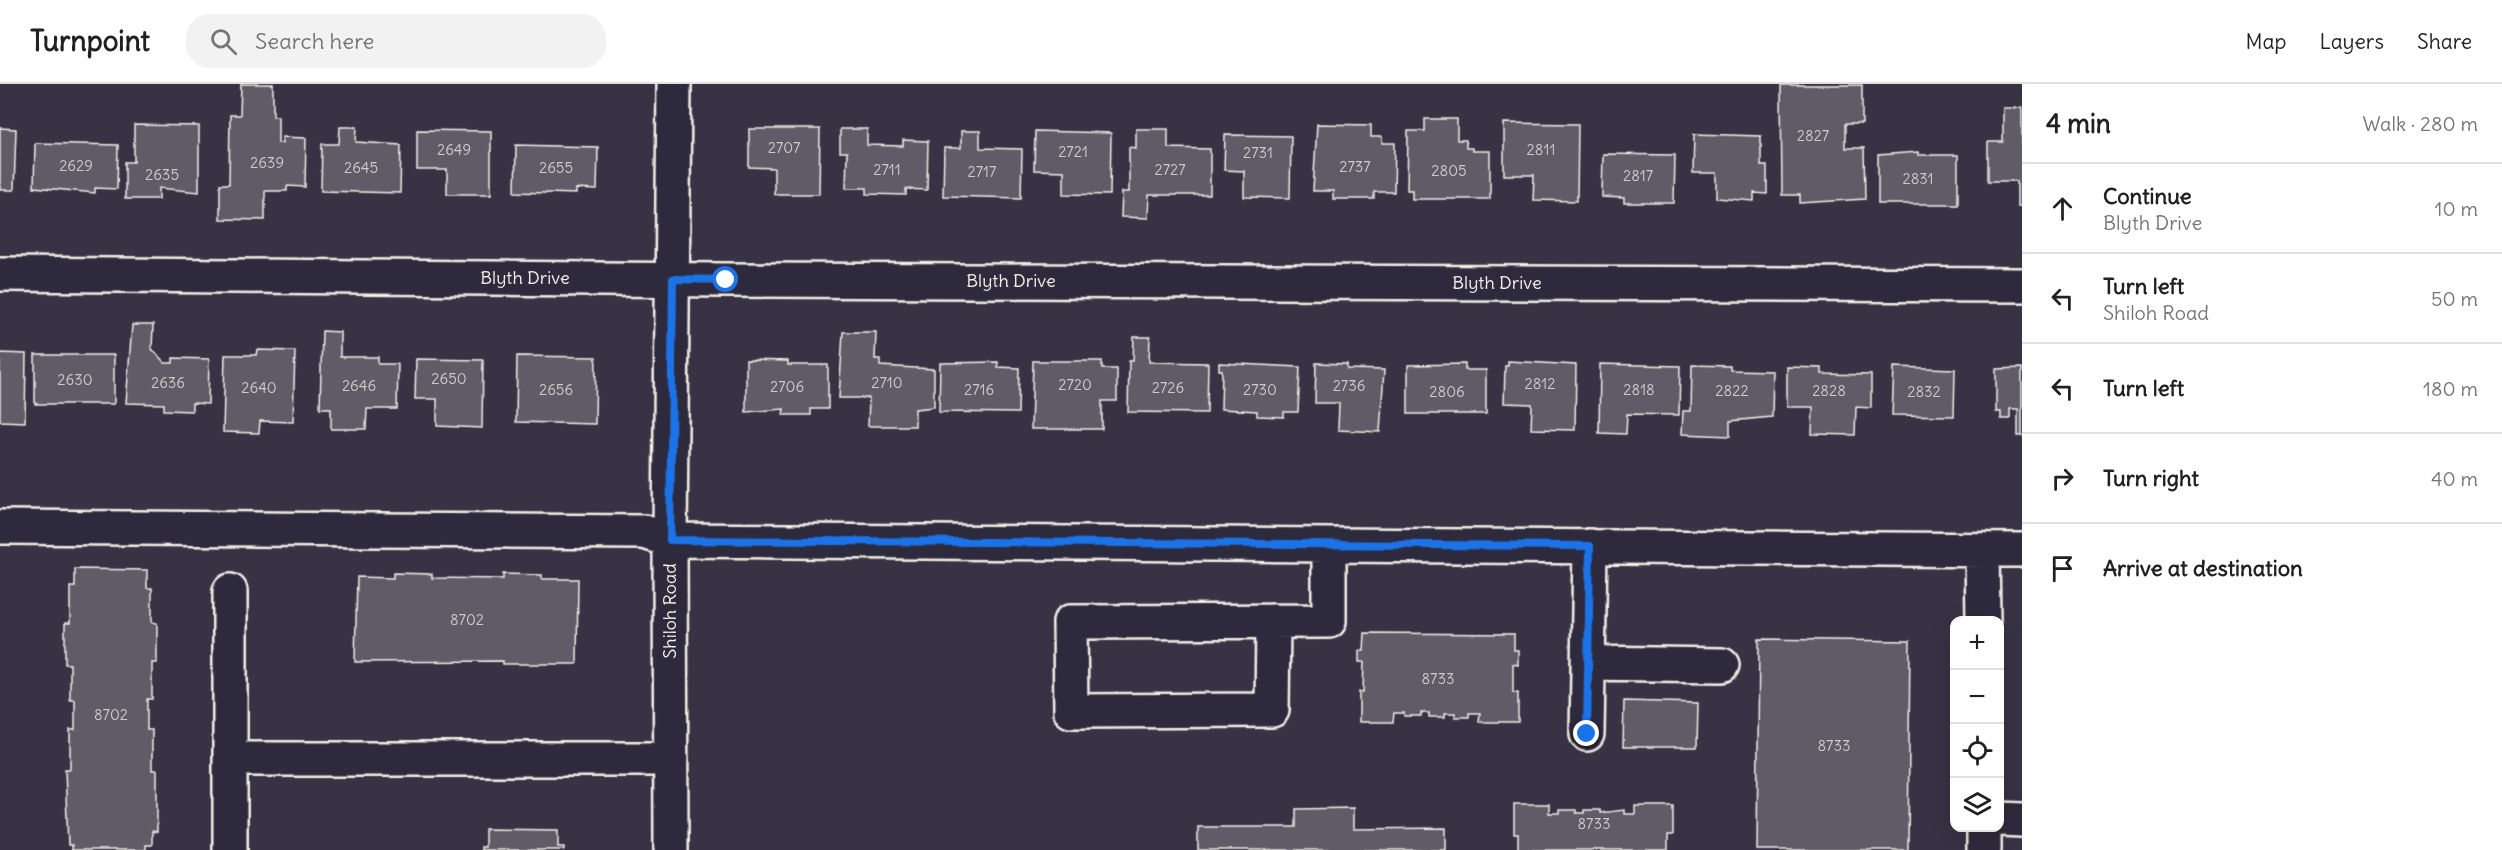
<!DOCTYPE html>
<html lang="en">
<head>
<meta charset="utf-8">
<style>
  :root { --surface:#fff; --page:#f2f2f2; --text:#202124; --muted:#757577; --line:#e0e0e0 }
  body { margin:0; font-family:Delius,sans-serif; background:var(--page); color:var(--text) }
  .controls { position:absolute; right:18px; bottom:18px; display:grid; overflow:hidden; border-radius:12px; box-shadow:0 6px 24px #0002 }
  .controls button { width:54px; height:54px; display:grid; place-items:center; padding:0; border:0; border-bottom:2px solid var(--line); background:var(--surface); color:var(--text); font:30px sans-serif }
  .stop { position:absolute; width:18px; height:18px; margin:-14px; border:4px solid #1a73e8; border-radius:50%; background:#fff }
  .stop.end { background:#1a73e8; border-color:#fff; box-shadow:0 2px 6px #0008 }
  .list { margin:0; padding:0; list-style:none }
  h2 { display:flex; justify-content:space-between; align-items:center; height:78px; margin:0; padding:0 24px; font-size:26px }
  h2 small { font-size:20px; font-weight:400; color:var(--muted) }
  .list li { display:grid; grid-template-columns:39px 1fr auto; gap:18px; align-items:center; box-sizing:border-box; height:90px; padding:0 24px; border-top:2px solid var(--line) }
  .list b { display:block; font-size:22px; white-space:nowrap }
  .list p { margin:0; font-size:20px; white-space:nowrap; color:var(--muted) }
  .list em { font-size:20px; font-style:normal; color:var(--muted) }
  .icon { flex:none; width:33px; height:33px; fill:none; stroke:currentColor; stroke-width:2; stroke-linecap:round; stroke-linejoin:round }
  .map { position:relative; flex:none; width:2022px; height:766px; overflow:hidden }
  header { display:flex; align-items:center; gap:36px; box-sizing:border-box; height:84px; padding:0 30px; background:var(--surface); border-bottom:2px solid var(--line) }
  header strong { font-size:28px }
  nav { display:flex; gap:33px; margin-inline-start:auto; font-size:21px }
  .search { width:420px; height:54px; background:var(--page); display:flex; align-items:center; gap:15px; box-sizing:border-box; padding:0 21px; border-radius:24px; color:var(--muted); font-size:22px }
  main { display:flex }
  aside { flex:1; background:var(--surface) }
  .map>svg:first-child { display:block }
  .building { fill:#5f5c67; stroke:#f4f1e8; stroke-width:1.5 }
  .lines { fill:none; stroke-linecap:round; stroke-linejoin:round }
  .minor-casing { stroke:#f4f1e8; stroke-width:38 }
  .minor { stroke:#2f2a3d; stroke-width:33 }
  .route { stroke:#1a73e8; stroke-width:8 }
  .labels { text-anchor:middle; stroke-width:6; stroke-linejoin:round; paint-order:stroke }
  .number-label { font-size:15px; fill:#cfccc8 }
  .street-label { font-size:18px; fill:#f4f1e8; stroke:#2f2a3d }
</style>
</head>
<body>
<header>
<strong>Turnpoint</strong>
<div class="search"><svg class="icon" aria-label="search" viewBox="0 0 24 24"><circle cx="10" cy="10" r="6"/><path d="M15 15l6 6"/></svg>Search here</div>
<nav><a>Map</a><a>Layers</a><a>Share</a></nav>
</header>
<main>
<div class="map">
<svg width="2022" height="766" viewBox="0 0 2022 766">
  <rect width="100%" height="100%" fill="#373244"/>
  <filter id="ink" filterUnits="userSpaceOnUse"><feTurbulence type="fractalNoise" baseFrequency=".0167" numOctaves="2"/><feDisplacementMap in="SourceGraphic" scale="12" xChannelSelector="R" yChannelSelector="G"/><feConvolveMatrix kernelMatrix="1 2 1 2 8 2 1 2 1" color-interpolation-filters="sRGB"/></filter>
  <g filter="url(#ink)">
    <path class="building" d="M241,0H273V32H278V59H282V53L306,54L305,103L287,102V107H265V136L220,135V100H229L230,31H240Z
      M1781,1H1862V40H1845V64H1864L1865,115L1800,119V111H1782Z
      M2003,24H2022V122H2017V97H1988V58H2003Z
      M1425,35H1457V56H1466V64H1472V67H1490V115H1412V106H1407L1408,47H1425Z
      M1504,39L1578,40L1577,117L1533,116L1534,91H1504Z
      M1317,40L1371,41V53H1382V59H1395L1394,108H1374V115H1333V107H1313Z
      M134,41L199,42V108L159,104V115H125V78H134Z
      M340,43H357L356,58L401,61L400,109L321,107L322,60H339Z
      M0,44L16,45L14,106H0Z
      M749,45H820L819,110H774V84L749,83Z
      M840,45H867V61L903,62V56L928,57L927,106L906,105V111L867,110V104H846L847,68H840Z
      M1136,45H1168V64L1210,65V111H1149L1148,134L1121,133L1122,108H1129V63L1136,64Z
      M417,46L491,47V110H447V86H417Z
      M961,47H980V64L1022,65L1021,114L943,112L944,64H961Z
      M1035,47L1111,49L1110,111L1064,110V87L1034,86Z
      M1694,50L1761,52V82H1767V110L1754,109V117L1717,114V89H1693Z
      M1225,51L1291,52L1290,114L1244,113V87L1224,86Z
      M35,59L118,61L117,105L95,104V109L34,103Z
      M516,61L598,63L597,106L576,105V110L515,108Z
      M1918,68V71H1958V120H1878V71Z
      M1603,70L1675,71L1674,119H1624V114L1602,113Z
      M132,241H153L152,265L165,279H173V274L209,275L208,320L192,319V327L164,326V320L126,319Z
      M322,247L340,248V273H378V280H398L397,325H367L366,345H331V324H320Z
      M843,248H876L875,275H880V282L934,285V323L915,325V342H868L869,314H839Z
      M1134,253H1150L1149,278L1208,279L1207,329L1128,328L1129,277H1133Z
      M257,266L295,267L293,338L260,337L259,349L223,348L225,271H256Z
      M0,269L26,270L25,338L0,337Z
      M35,271H114V320H35Z
      M517,272L596,273L595,340L516,338Z
      M416,275L483,276L482,344L437,342V315H415Z
      M746,276L788,277V281H828V325H811V331H783L784,325L746,328Z
      M1033,277H1102V285H1117V317H1102V345H1031Z
      M1508,277L1576,281L1575,346L1531,345L1532,320L1504,319L1505,282H1508Z
      M998,278V283L1019,284L1018,329L939,328L940,279Z
      M1219,279L1300,283L1298,328H1284V333L1257,332V327L1221,325L1222,286H1219Z
      M1316,279L1347,280V285L1384,286L1380,348L1338,346L1339,319H1315Z
      M1465,280V286H1486V330H1408V281Z
      M1600,280L1680,282L1679,331L1627,330L1626,350L1599,349Z
      M1692,281L1730,282V286L1773,287L1772,333L1730,337V352L1682,350L1683,327H1691Z
      M1787,283L1822,284V290L1871,291V324L1856,323L1855,351L1812,350L1813,323H1787Z
      M1894,283L1955,285L1954,332L1892,331Z
      M2022,284V352H2018V325H2010V335H2001V328H1996V285Z
      M75,485L147,486V504H152V538L157,539V579H152V615H147V646H152V686H157V748L152,747V761H146V766H72V761H68L65,685H70V646H75V616H70V580H65V539H70V503H75Z
      M393,489L432,490V494L503,495V490L542,491V495H578L577,580H503V577L355,578L357,493L393,494Z
      M1365,549L1514,550V566H1518V581L1513,580V609H1518V638H1479L1480,629H1469V633H1455V629H1445V633H1429V629H1421V632H1404V629H1394L1393,638H1359V608H1363L1364,578H1359V567H1364Z
      M1759,555L1910,557L1908,766H1757Z
      M1624,617L1698,619L1697,663H1623Z
      M1514,720H1549V729H1559V726H1576V729H1584V726H1600V729L1624,726V730H1635V722H1673V751H1668V766H1518V750H1514Z
      M1353,724V745L1446,744V766H1198V743H1296V725Z
      M485,745L558,746V763H564V766H481V763H485Z"/>
    <g class="lines">
      <defs>
        <path id="minor" d="M0,190L726,196L2022,201
          M0,443L644,448L670,456L2022,466
          M1982,466L1983,536
          M1273,537L1272,626L1071,627L1070,538L1329,537V461
          M1588,579L1722,581
          M1587,650L1590,462
          M231,675H671
          M2000,735L2022,736
          M1984,744V766
          M230,766V507
          M671,766L670,456L674,0"/>
      </defs>
      <use href="#minor" class="minor-casing"/>
      <use href="#minor" class="minor"/>
    </g>
  </g>
  <g class="lines" filter="url(#ink)">
    <path class="route" d="M726,196L673,195L670,456L1590,462L1587,650"/>
  </g>
  <g class="labels">
    <g class="number-label">
      <text x="1813" y="57">2827</text>
      <text x="784" y="69">2707</text>
      <text x="454" y="71">2649</text>
      <text x="1541" y="71">2811</text>
      <text x="1073" y="73">2721</text>
      <text x="1258" y="74">2731</text>
      <text x="267" y="84">2639</text>
      <text x="76" y="87">2629</text>
      <text x="1355" y="88">2737</text>
      <text x="361" y="89">2645</text>
      <text x="556" y="89">2655</text>
      <text x="887" y="91">2711</text>
      <text x="1170" y="91">2727</text>
      <text x="1449" y="92">2805</text>
      <text x="982" y="93">2717</text>
      <text x="162" y="96">2635</text>
      <text x="1638" y="97">2817</text>
      <text x="1918" y="100">2831</text>
      <text x="449" y="300">2650</text>
      <text x="75" y="301">2630</text>
      <text x="168" y="304">2636</text>
      <text x="887" y="304">2710</text>
      <text x="1540" y="305">2812</text>
      <text x="1075" y="306">2720</text>
      <text x="359" y="307">2646</text>
      <text x="1349" y="307">2736</text>
      <text x="787" y="308">2706</text>
      <text x="259" y="309">2640</text>
      <text x="1168" y="309">2726</text>
      <text x="556" y="311">2656</text>
      <text x="979" y="311">2716</text>
      <text x="1260" y="311">2730</text>
      <text x="1639" y="311">2818</text>
      <text x="1732" y="312">2822</text>
      <text x="1829" y="312">2828</text>
      <text x="1447" y="313">2806</text>
      <text x="1924" y="313">2832</text>
      <text x="467" y="541">8702</text>
      <text x="1438" y="600">8733</text>
      <text x="111" y="636">8702</text>
      <text x="1834" y="667">8733</text>
      <text x="1594" y="745">8733</text>
    </g>
    <g class="street-label">
      <text x="525" y="200">Blyth Drive</text>
      <text x="1011" y="203">Blyth Drive</text>
      <text x="1497" y="205">Blyth Drive</text>
      <text transform="translate(670 527) rotate(-90)" y="6">Shiloh Road</text>
    </g>
  </g>
</svg>
<div class="controls">
<button>+</button>
<button>−</button>
<button><svg class="icon" aria-label="locate" viewBox="0 0 24 24"><circle cx="12" cy="12" r="6"/><path d="M12 2v4M12 18v4M2 12h4M18 12h4"/></svg></button>
<button><svg class="icon" aria-label="layers" viewBox="0 0 24 24"><path d="M12 4l9 5-9 5-9-5zM3 14l9 5 9-5"/></svg></button>
</div>
<div class="stop" style="left:726px;top:196px"></div>
<div class="stop end" style="left:1587px;top:650px"></div>
</div>
<aside>
<h2>4 min<small>Walk · 280 m</small></h2>
<ul class="list">
<li><svg class="icon" aria-label="ahead" viewBox="0 0 24 24"><path d="M12 20V5M6 11l6-6 6 6"/></svg><div><b>Continue</b><p>Blyth Drive</p></div><em>10 m</em></li>
<li><svg class="icon" aria-label="left" viewBox="0 0 24 24"><path d="M17 20v-9H6M10 6l-5 5 5 5"/></svg><div><b>Turn left</b><p>Shiloh Road</p></div><em>50 m</em></li>
<li><svg class="icon" aria-label="left" viewBox="0 0 24 24"><path d="M17 20v-9H6M10 6l-5 5 5 5"/></svg><div><b>Turn left</b></div><em>180 m</em></li>
<li><svg class="icon" aria-label="right" viewBox="0 0 24 24"><path d="M7 20v-9h11M14 6l5 5-5 5"/></svg><div><b>Turn right</b></div><em>40 m</em></li>
<li><svg class="icon" aria-label="arrive" viewBox="0 0 24 24"><path d="M6 21V4h12l-3 4 3 4H6"/></svg><div><b>Arrive at destination</b></div></li>
</ul>
</aside>
</main>
</body>
</html>
